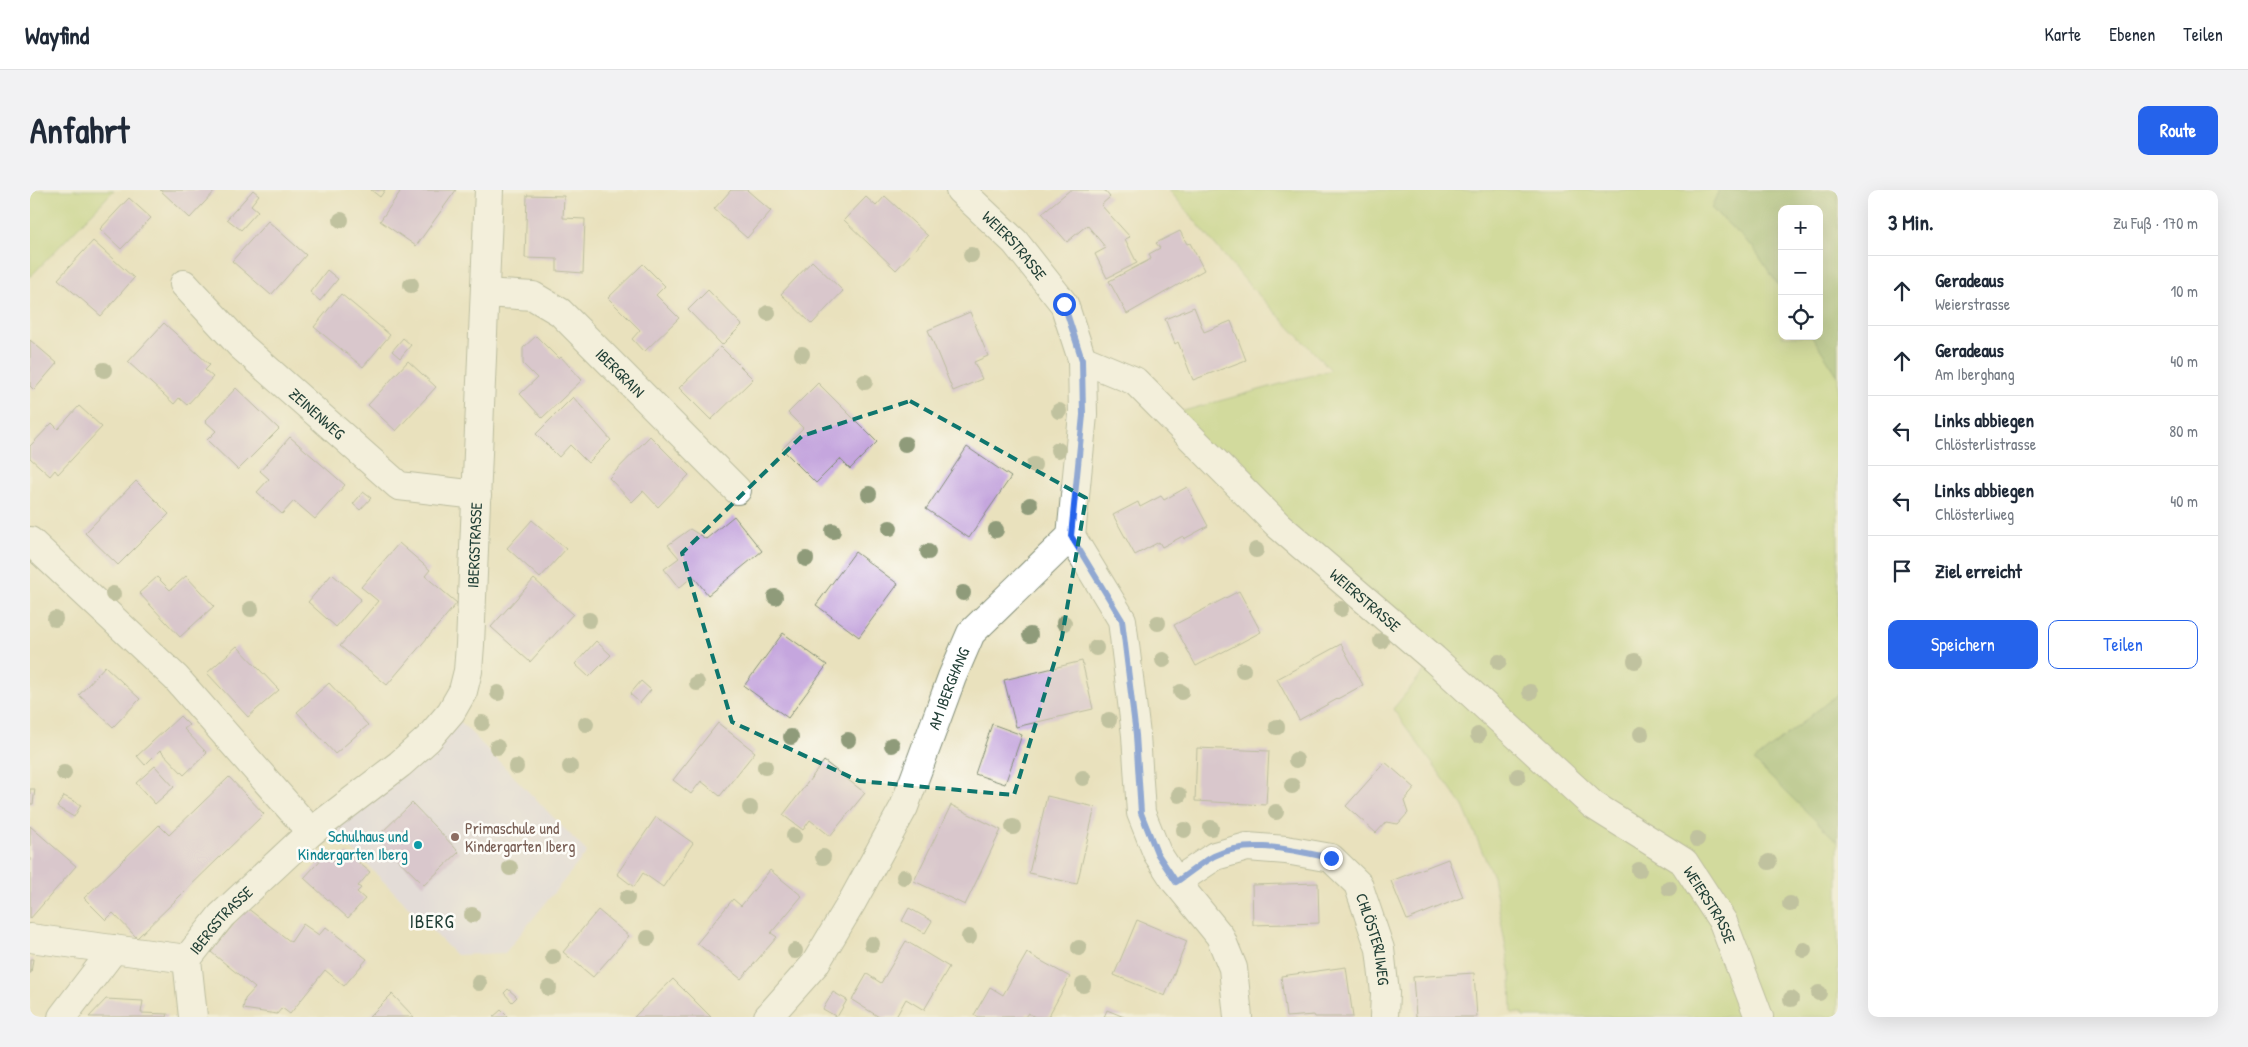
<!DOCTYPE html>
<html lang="de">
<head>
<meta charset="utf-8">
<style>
  :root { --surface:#fff; --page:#f2f2f3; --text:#1f2937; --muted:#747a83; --line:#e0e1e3; --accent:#2563eb }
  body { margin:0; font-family:"Patrick Hand",sans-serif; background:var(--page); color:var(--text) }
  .controls { position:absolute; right:15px; top:15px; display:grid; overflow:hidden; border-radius:10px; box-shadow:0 5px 20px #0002 }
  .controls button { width:45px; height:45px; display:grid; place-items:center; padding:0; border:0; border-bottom:1px solid var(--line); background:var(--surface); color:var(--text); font:25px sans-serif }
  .stop { position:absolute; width:15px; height:15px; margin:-11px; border:4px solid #2563eb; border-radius:50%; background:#fff }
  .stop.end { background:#2563eb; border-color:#fff; box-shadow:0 1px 5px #0008 }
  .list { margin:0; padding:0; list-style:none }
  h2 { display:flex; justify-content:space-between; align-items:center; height:65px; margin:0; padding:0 20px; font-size:21px }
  h2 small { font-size:16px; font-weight:400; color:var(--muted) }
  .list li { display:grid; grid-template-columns:32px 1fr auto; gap:15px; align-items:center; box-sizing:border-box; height:70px; padding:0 20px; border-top:1px solid var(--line) }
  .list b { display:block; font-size:19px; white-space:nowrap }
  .list p { margin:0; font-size:16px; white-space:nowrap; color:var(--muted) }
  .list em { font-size:16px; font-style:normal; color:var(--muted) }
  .actions { display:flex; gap:10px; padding:15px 20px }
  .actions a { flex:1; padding:11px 0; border:1px solid var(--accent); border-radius:10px; text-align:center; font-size:18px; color:var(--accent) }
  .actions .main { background:var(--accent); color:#fff }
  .icon { flex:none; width:28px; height:28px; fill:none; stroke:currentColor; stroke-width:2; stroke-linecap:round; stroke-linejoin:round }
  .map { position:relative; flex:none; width:1808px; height:827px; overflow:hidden; border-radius:10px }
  header { display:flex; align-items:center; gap:30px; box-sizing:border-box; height:70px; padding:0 25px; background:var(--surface); border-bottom:1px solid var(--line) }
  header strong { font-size:24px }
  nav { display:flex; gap:28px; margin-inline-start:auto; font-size:18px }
  .intro { display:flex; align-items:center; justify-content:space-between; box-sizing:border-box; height:120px; padding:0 30px }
  h1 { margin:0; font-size:35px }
  .button { padding:12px 22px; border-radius:10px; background:var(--accent); color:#fff; font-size:18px; font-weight:700 }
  main { display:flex; gap:30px; padding:0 30px }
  aside { flex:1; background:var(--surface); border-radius:10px; box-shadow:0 5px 20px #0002 }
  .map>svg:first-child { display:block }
  .built { fill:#dcd5f6 }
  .green { fill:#b6d076; stroke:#6a8655 }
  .forest { fill:#90b267; stroke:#58784e }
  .building { fill:#c5a6de }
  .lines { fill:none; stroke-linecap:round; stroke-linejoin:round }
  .street-casing { stroke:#848f78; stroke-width:30 }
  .secondary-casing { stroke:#848f78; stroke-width:30 }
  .street { stroke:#fff; stroke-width:28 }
  .secondary { stroke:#fff; stroke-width:28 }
  .tree { fill:#8f9b7a }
  .route { stroke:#2563eb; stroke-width:6 }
  .marked { fill:none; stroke:#0f766e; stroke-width:4; stroke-dasharray:10 6; stroke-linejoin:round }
  .education-dot { fill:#8d6e63; stroke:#fdfcf7; stroke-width:2 }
  .culture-dot { fill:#0f9aa8; stroke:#fdfcf7; stroke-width:2 }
  .labels { text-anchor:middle; stroke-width:5; stroke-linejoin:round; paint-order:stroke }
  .street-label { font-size:16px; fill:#1f3d34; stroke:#fdfcf7 }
  .education-label { font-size:16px; fill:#785e54; stroke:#fdfcf7; text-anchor:start }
  .culture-label { font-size:16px; fill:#0d838f; stroke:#fdfcf7; text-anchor:end }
  .quarter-label { font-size:19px; letter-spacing:1px; fill:#1f3d34; stroke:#fdfcf7 }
</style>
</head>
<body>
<header>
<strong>Wayfind</strong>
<nav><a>Karte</a><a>Ebenen</a><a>Teilen</a></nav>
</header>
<div class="intro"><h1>Anfahrt</h1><a class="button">Route</a></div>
<main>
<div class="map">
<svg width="1808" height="827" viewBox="0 0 1808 827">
  <rect width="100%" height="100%" fill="#fdfcf7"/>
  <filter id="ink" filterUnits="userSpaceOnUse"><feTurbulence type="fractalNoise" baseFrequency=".02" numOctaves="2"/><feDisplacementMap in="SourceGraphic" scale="10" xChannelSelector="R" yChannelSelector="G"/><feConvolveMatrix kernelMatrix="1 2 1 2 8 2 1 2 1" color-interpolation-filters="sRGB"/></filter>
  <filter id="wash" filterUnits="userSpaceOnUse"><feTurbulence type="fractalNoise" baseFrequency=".0096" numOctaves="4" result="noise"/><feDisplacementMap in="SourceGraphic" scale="20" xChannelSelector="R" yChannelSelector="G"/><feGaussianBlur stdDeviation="1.12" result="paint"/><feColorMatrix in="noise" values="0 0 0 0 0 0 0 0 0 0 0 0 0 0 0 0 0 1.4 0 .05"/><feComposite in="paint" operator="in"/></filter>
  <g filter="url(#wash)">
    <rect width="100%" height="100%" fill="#e9e1bd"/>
    <path class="built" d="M421,522L557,662L475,763L426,765L294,631Z"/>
    <path class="green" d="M0,0H84L0,87Z
      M1139,0H1689L1681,18L1723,57L1752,101V146H1782L1808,186V504L1724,571L1808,652V827H1493V823H1482L1481,785L1463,687L1433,616L1363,519L1404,469L1139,225L1301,180L1220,96Z"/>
    <path class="forest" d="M1689,0H1808V186L1782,146H1789V19H1752V101L1723,57L1681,18Z
      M1808,504V652L1724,571Z"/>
    <g id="blocks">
      <path class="building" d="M130,0H186L160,28Z
        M223,0L229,5L221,15L228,21L211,40L197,29Z
        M341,0H355L350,7Z
        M367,0H426L386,56L350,31L370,2Z
        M701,0H717L741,21L717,48L684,19Z
        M1040,0H1074L1080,7L1071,15L1100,47L1095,49L1107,73L1077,88L1065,64L1076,58L1057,35L1037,52L1012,23Z
        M497,5L534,6L533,28L555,29L553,83L527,81V69L495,68Z
        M855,6L898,46L866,80L814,30L836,7L846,16Z
        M99,8L121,28L91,59L70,39Z
        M238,31L276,65L241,105L202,71Z
        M1150,41L1157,54L1160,53L1174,80L1097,124L1079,91L1121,69L1119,64L1130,58L1126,53Z
        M63,51L104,88L71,126L28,89Z
        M782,71L813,101L782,134L751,104Z
        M613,74L635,96L626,105L649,128L614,162L602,149L610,140L578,108Z
        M297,80L308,89L290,111L280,102Z
        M678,100L712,135L692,155L658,120Z
        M311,104L360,145L333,177L284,137Z
        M1164,117L1174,142L1201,131L1216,170L1163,190L1148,152L1145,154L1135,129Z
        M940,122L958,166L944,172L952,189L923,201L898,140Z
        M134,133L180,175L175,180L183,187L157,215L149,208L144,214L98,172Z
        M506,146L529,169L531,167L552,190L512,228L490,204L507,188L493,174V158Z
        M373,148L381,155L370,168L362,161Z
        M0,150L27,173L4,200L0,196Z
        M691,157L723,189L681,230L649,198Z
        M378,171L406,197L366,241L338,215Z
        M788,193L847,252L820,279L810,269L786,293L752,259L773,238L758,223Z
        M206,198L249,239L208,280L177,250L186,241L175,231Z
        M543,207L581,250L558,273L540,255L529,267L506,244Z
        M49,216L72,237L28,284L25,280L20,286L0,268V256L22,233L28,239Z
        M620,246L659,285L628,317L613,301L602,312L579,288Z
        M260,247L315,295L285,329L264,311L252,324L227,302L239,289L230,281Z
        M937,257L981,287L939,348L896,319Z
        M106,291L139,324L88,375L55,343Z
        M1157,297L1178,336L1154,349L1153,346L1132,357L1129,352L1105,365L1083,325L1108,312L1110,317L1131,306L1134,310Z
        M333,302L341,308L330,320L323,314Z
        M704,326L732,361L678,405L663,386L649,398L634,379L649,368L638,355L660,339L676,349Z
        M502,330L536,359L510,388L477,358Z
        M369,353L400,380L395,386L427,413L357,495L310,456L348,411L331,397Z
        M825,362L868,394L829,447L786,415Z
        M302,384L331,409L306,437L278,412Z
        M156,386L184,416L150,447L109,403L127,387L140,400Z
        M504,389L543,424L500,472L461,437Z
        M1209,401L1231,442L1166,476L1144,435Z
        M753,443L797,475L758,528L714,496Z
        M566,451L581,465L559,487L545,474Z
        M1311,454L1333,495L1269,530L1247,489Z
        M207,456L249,500L218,527L177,483Z
        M1052,471L1063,519L986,537L974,490Z
        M75,476L110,509L83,537L49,505Z
        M611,491L621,500L610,513L600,504Z
        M299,493L338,535L305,564L267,522Z
        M150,526L159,535L154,539L177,563L154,585L130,560L115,575L107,566Z
        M688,533L725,562L690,606L671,591L661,604L643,590Z
        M962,534L992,545L975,594L945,584Z
        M1167,558L1239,561L1236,615L1165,611Z
        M794,571L835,603L800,646L780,630L773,640L753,625Z
        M1355,572L1385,598L1374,611L1378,623L1368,634L1356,632L1346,643L1316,616Z
        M125,576L144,597L125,614L106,593Z
        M199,587L234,624L107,748L83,723L76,730L54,708L129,635L139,645Z
        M0,599H5L3,614H0Z
        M34,606L51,615L44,627L27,617Z
        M1017,606L1065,617L1047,694L999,683Z
        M382,613L429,662L394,695L346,648Z
        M921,615L971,640L935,715L884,691Z
        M626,627L663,653L633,697L613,683L604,697L587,684Z
        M0,636L46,676L0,729Z
        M317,663L340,682L328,696L331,698L327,702L335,709L318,728L274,688L296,664L307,674Z
        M1418,669L1433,707L1377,730L1361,691Z
        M740,680L772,706L741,743L747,747L711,789L667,753L703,709L711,716Z
        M1288,693L1289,733L1223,735L1222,695Z
        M217,718L261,752L273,734L289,745L296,737L337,769L314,796L295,780L260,824L252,818L247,824L213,819L215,809L225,798L181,762Z
        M879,718L902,731L895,743L872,731Z
        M568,720L599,746L563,787L533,762Z
        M1107,730L1157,751L1135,806L1084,785Z
        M876,751L919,777L894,820L876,809L866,827H849L822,810L837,784L851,793Z
        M997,763L1040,787L1018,827H1005L998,823L995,827H948L944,825L960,797L973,805Z
        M0,769H3L1,783H0Z
        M1316,777L1323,827H1285L1284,825L1256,827L1251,786Z
        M1444,783L1447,827H1386L1383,787Z
        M643,789L681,827H604Z
        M478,799L487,807L482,812L474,803Z
        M803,802L817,810L807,827L793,819Z
        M362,804L384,827H339Z
        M76,809L113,811L111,823L138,824L137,827H59Z
        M471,820L478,827H463Z
        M1077,820L1094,827H1074Z"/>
    </g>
  </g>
  <g filter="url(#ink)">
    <use href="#blocks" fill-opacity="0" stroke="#848f78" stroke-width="1"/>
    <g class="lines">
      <defs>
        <g id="street">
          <path id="s1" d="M154,94L211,156L369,296L447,305"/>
          <path id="s2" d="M455,103L503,106L530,122L707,300"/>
          <path d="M1041,346L1092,430L1106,545L1111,623L1127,663L1146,692L1190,746L1203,778L1208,827"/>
          <path d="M0,351L146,488L281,642"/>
          <path id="s3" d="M1146,692L1185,666L1217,657L1256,660L1301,668L1328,694L1350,759L1355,803L1354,827"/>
          <path id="s4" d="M0,748L157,769L191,726L281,642L370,574L398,549L421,522L433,501L438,481L440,455L459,0"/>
          <path d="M157,769L163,827"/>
          <path d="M32,827L84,759"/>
          <path id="s5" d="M738,827L785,774L822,712L874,617L922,487L941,443L1041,346L1053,225L1052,169"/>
        </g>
        <g id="secondary">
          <path id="s6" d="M930,0L985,52L1034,114L1052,169L1105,191L1249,336L1404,469L1563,615L1654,672L1693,732L1729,827"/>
        </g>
      </defs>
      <use href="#street" class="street-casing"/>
      <use href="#secondary" class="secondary-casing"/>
      <use href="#street" class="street"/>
      <use href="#secondary" class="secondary"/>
    </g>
    <g class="tree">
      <circle cx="311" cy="30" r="8"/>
      <circle cx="941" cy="65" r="8"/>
      <circle cx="381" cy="95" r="8"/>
      <circle cx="738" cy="123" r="8"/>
      <circle cx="772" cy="164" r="8"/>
      <circle cx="74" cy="180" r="8"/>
      <circle cx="835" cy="192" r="8"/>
      <circle cx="1029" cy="221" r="8"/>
      <circle cx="875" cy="254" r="8"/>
      <circle cx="1028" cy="260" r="8"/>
      <circle cx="1004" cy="275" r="8"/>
      <circle cx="839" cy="304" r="8"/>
      <circle cx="1000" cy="315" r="8"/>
      <circle cx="860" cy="338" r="8"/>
      <circle cx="966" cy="340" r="8"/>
      <circle cx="803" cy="341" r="8"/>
      <circle cx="1226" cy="360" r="8"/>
      <circle cx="898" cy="362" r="8"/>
      <circle cx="776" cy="369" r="8"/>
      <circle cx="933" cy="403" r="8"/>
      <circle cx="83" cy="404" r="8"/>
      <circle cx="745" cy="407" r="8"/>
      <circle cx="221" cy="419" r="8"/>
      <circle cx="1311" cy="419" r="8"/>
      <circle cx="25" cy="429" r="8"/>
      <circle cx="559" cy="430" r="8"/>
      <circle cx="1034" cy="433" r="8"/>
      <circle cx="1128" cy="433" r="8"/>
      <circle cx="1000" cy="445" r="8"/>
      <circle cx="1351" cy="451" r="8"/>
      <circle cx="1066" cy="458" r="8"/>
      <circle cx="1133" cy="470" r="8"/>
      <circle cx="1605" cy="471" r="8"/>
      <circle cx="1469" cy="472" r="8"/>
      <circle cx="1213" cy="480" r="8"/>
      <circle cx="667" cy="493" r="8"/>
      <circle cx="1151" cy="502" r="8"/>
      <circle cx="1500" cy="502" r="8"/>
      <circle cx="468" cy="503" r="8"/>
      <circle cx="1079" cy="530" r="8"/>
      <circle cx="452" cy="533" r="8"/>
      <circle cx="556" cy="534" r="8"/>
      <circle cx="1247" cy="537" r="8"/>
      <circle cx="1611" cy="544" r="8"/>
      <circle cx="1448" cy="545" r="8"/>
      <circle cx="761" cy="547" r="8"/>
      <circle cx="818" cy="550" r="8"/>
      <circle cx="862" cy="555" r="8"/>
      <circle cx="467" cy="557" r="8"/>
      <circle cx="1266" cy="570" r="8"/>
      <circle cx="486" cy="577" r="8"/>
      <circle cx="540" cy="577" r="8"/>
      <circle cx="735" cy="577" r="8"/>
      <circle cx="34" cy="583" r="8"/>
      <circle cx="1488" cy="586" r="8"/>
      <circle cx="1053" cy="588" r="8"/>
      <circle cx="1262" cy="596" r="8"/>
      <circle cx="1149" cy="605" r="8"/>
      <circle cx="720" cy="618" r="8"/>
      <circle cx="1246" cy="622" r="8"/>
      <circle cx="983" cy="637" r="8"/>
      <circle cx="1181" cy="638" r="8"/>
      <circle cx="1154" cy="640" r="8"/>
      <circle cx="764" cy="646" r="8"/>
      <circle cx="1667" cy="649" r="8"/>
      <circle cx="793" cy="667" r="8"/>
      <circle cx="1739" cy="672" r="8"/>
      <circle cx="480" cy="678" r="8"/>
      <circle cx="1609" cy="680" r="8"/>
      <circle cx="874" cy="687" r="8"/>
      <circle cx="1639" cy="698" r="8"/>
      <circle cx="597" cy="708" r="8"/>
      <circle cx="1760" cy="714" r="8"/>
      <circle cx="442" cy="725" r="8"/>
      <circle cx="939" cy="747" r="8"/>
      <circle cx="618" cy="748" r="8"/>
      <circle cx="842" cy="754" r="8"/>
      <circle cx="1049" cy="758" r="8"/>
      <circle cx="1774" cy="760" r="8"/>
      <circle cx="765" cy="761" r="8"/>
      <circle cx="523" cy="767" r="8"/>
      <circle cx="449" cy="793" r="8"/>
      <circle cx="1053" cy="795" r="8"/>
      <circle cx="519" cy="798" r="8"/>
      <circle cx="1789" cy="803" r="8"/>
      <circle cx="1761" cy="809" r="8"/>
    </g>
  </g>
  <g class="lines" filter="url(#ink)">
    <path class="route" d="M1034,114L1052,170L1053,225L1041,346L1092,430L1106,545L1111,623L1127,663L1146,692C1158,684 1171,673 1184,666C1219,648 1265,661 1301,668"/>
  </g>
  <path d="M0 0H1808V827H0ZM880,211L1056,308L1032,447L984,605L829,591L702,532L652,363L772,246Z" fill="#e9e1bd" fill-opacity=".55" fill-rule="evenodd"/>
  <path class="marked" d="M880,211L1056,308L1032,447L984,605L829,591L702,532L652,363L772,246Z"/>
  <circle class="education-dot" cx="425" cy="647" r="5"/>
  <circle class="culture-dot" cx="388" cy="655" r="5"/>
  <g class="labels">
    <g class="street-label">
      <text dy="6" stroke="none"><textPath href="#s6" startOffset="78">WEIERSTRASSE</textPath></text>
      <text dy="6" stroke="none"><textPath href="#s2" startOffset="165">IBERGRAIN</textPath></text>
      <text dy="6" stroke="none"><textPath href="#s1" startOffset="186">ZEINENWEG</textPath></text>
      <text dy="6" stroke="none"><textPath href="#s4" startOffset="692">IBERGSTRASSE</textPath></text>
      <text dy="6" stroke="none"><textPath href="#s6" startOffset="588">WEIERSTRASSE</textPath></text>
      <text dy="6" stroke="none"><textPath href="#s5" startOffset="378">AM IBERGHANG</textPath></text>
      <text dy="6" stroke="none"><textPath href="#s6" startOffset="1052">WEIERSTRASSE</textPath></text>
      <text dy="6" stroke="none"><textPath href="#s4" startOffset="210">IBERGSTRASSE</textPath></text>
      <text dy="6" stroke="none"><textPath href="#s3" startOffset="260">CHLÖSTERLIWEG</textPath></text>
    </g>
    <g class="education-label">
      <text x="435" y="644">Primaschule und<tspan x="435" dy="18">Kindergarten Iberg</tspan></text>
    </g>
    <g class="culture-label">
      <text x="378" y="652">Schulhaus und<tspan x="378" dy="18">Kindergarten Iberg</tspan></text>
    </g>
    <g class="quarter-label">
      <text x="402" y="738">IBERG</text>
    </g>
  </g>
</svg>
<div class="controls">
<button>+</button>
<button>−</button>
<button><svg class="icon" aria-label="locate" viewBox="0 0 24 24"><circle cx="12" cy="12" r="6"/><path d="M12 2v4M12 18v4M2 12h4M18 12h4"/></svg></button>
</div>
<div class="stop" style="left:1034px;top:114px"></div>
<div class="stop end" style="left:1301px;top:668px"></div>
</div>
<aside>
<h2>3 Min.<small>Zu Fuß · 170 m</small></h2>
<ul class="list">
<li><svg class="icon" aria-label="ahead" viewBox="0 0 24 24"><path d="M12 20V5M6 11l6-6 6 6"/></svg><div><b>Geradeaus</b><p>Weierstrasse</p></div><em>10 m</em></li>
<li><svg class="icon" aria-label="ahead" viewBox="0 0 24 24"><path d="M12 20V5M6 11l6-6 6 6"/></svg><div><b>Geradeaus</b><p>Am Iberghang</p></div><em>40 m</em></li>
<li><svg class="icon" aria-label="left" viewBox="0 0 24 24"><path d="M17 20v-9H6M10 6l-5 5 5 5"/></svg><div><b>Links abbiegen</b><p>Chlösterlistrasse</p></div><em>80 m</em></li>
<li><svg class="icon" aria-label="left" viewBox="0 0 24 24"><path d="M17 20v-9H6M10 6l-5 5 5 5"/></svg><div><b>Links abbiegen</b><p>Chlösterliweg</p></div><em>40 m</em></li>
<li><svg class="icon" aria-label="arrive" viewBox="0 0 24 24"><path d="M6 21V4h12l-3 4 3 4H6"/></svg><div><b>Ziel erreicht</b></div></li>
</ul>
<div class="actions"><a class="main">Speichern</a><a>Teilen</a></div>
</aside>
</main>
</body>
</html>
